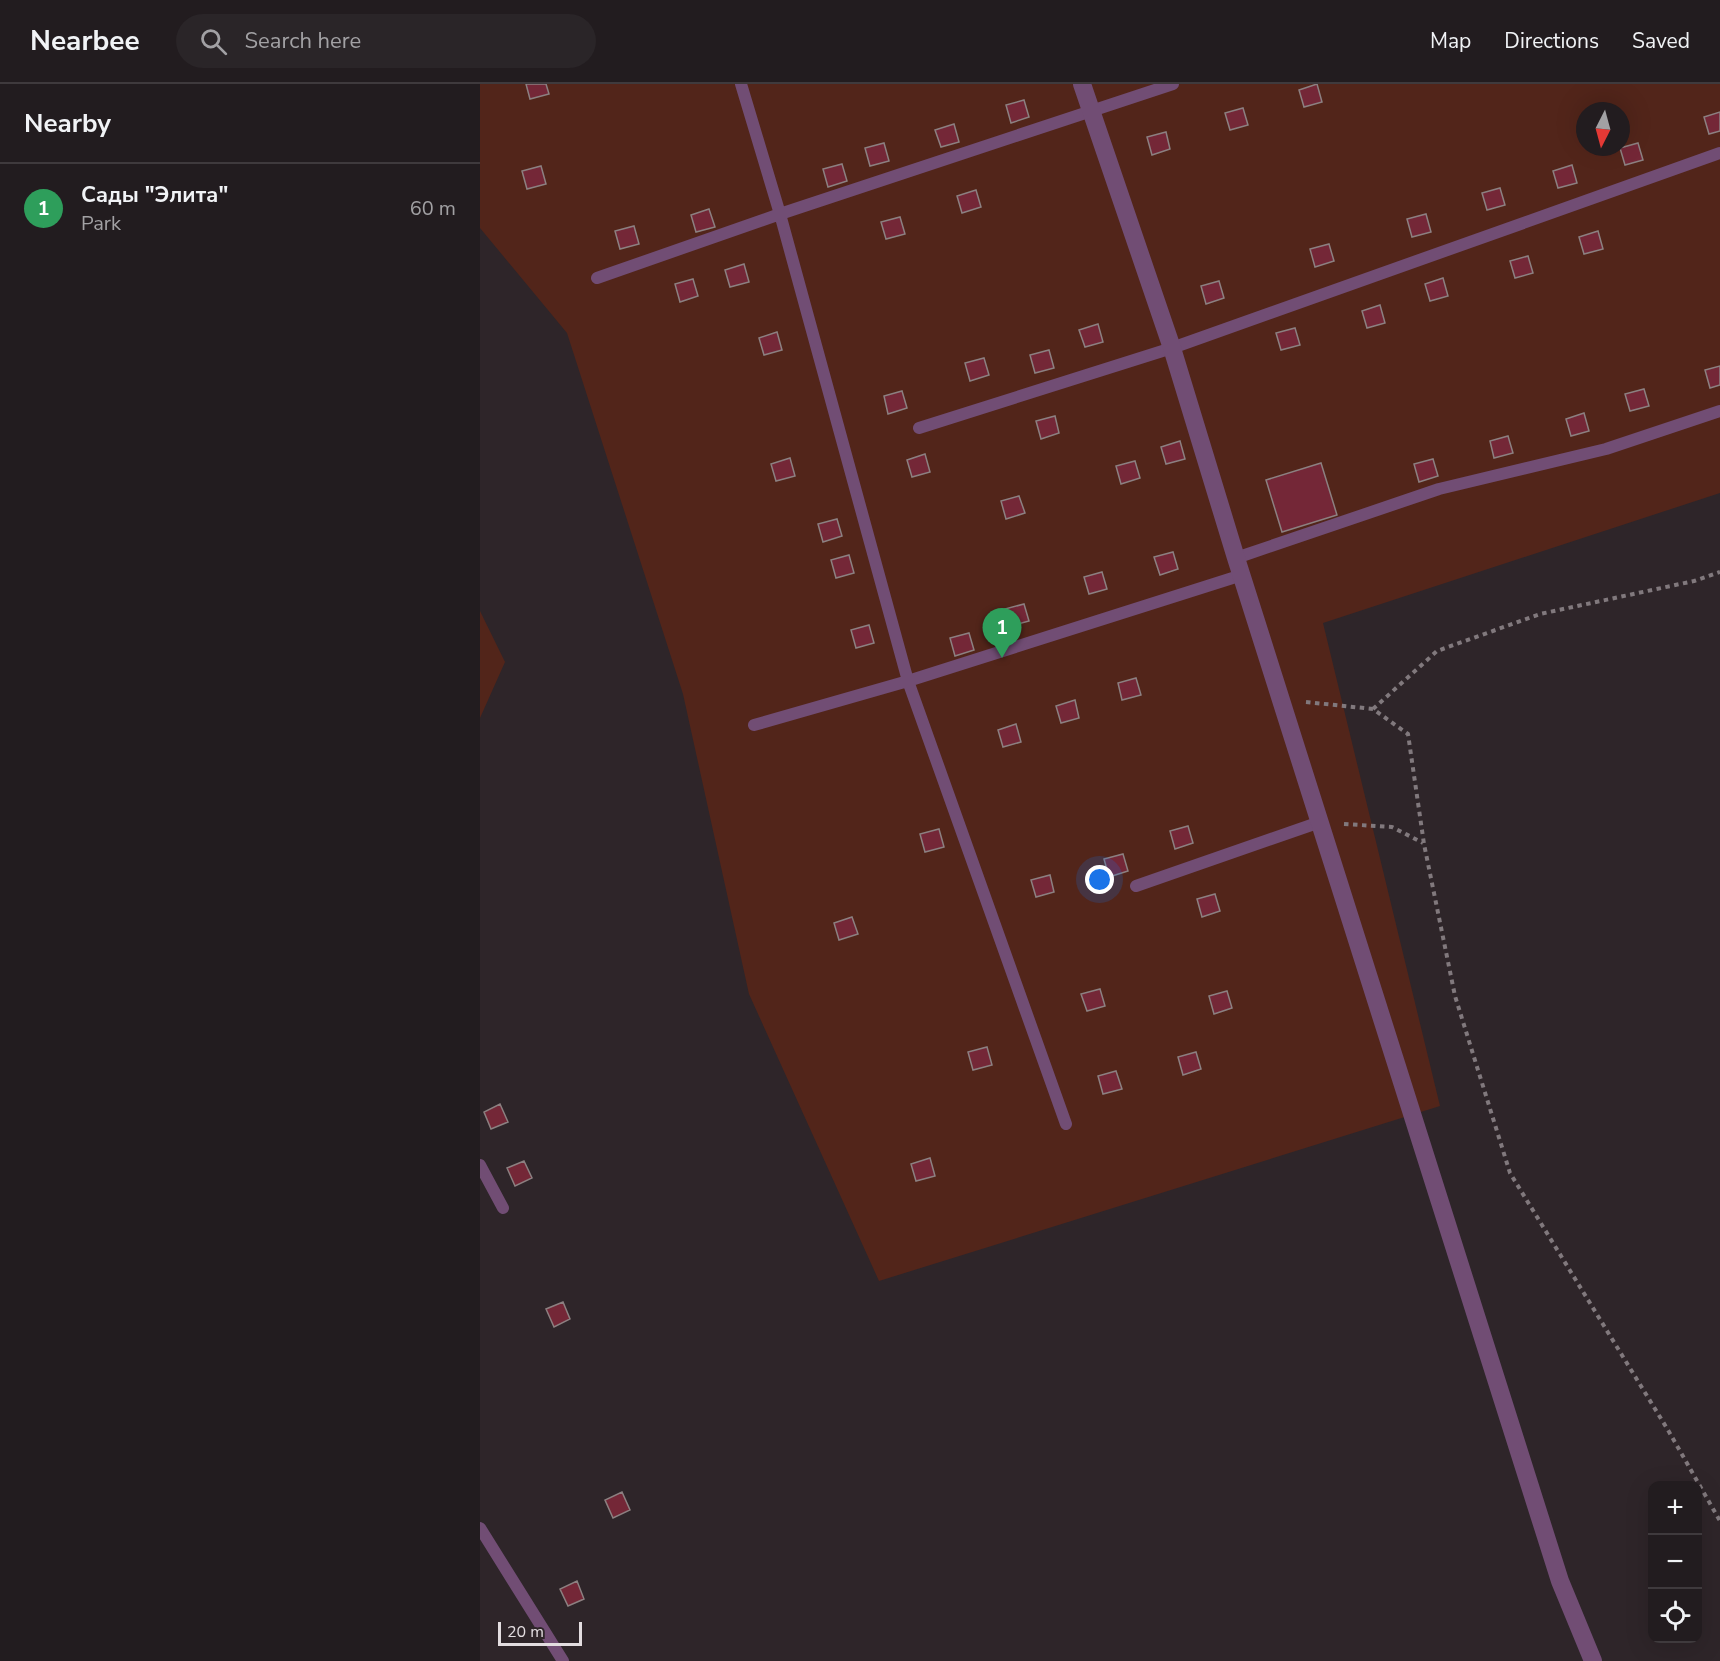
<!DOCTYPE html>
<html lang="en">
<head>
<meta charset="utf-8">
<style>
  :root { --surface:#221c1f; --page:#2a2528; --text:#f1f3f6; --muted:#a2a1a4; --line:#3f3a3d; --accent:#8c9099 }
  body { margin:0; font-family:"Nunito Sans",sans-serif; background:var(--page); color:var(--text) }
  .controls { position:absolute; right:18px; bottom:18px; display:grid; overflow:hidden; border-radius:12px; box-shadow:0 6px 24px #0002 }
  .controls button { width:54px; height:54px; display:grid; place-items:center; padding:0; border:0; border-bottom:2px solid var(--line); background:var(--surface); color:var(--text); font:30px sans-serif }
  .compass { position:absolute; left:1096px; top:18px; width:54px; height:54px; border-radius:50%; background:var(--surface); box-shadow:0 6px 24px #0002; rotate:186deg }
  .scale { position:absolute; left:18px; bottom:15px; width:84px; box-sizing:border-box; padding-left:6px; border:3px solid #e3dde0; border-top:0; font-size:16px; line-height:21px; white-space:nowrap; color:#e3dde0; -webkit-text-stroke:4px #2e2529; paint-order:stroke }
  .you { position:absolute; left:620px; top:796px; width:21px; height:21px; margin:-15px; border:4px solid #fff; border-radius:50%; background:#1a73e8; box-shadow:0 0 0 9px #1a73e833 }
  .badge { display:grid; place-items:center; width:39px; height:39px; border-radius:50%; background:var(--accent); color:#fff; font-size:20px; font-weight:700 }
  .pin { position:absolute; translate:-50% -50px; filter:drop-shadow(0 2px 3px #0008) }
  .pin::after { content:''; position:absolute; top:32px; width:21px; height:18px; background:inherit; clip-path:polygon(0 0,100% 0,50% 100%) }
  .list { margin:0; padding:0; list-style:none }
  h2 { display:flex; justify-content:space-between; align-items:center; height:78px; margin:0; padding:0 24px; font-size:26px }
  h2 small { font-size:20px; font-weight:400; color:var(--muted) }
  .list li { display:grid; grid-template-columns:39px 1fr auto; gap:18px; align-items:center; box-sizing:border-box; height:90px; padding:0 24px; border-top:2px solid var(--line) }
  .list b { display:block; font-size:22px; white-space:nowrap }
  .list p { margin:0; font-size:20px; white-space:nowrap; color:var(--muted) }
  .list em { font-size:20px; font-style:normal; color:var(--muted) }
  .icon { flex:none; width:33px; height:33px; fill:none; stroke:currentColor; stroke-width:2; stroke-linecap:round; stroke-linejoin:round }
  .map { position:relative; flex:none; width:1240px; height:1577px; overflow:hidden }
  header { display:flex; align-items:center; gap:36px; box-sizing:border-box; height:84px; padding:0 30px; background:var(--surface); border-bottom:2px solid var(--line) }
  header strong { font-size:28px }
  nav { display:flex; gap:33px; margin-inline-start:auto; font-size:21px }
  .search { width:420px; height:54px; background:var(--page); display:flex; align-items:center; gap:15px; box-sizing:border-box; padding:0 21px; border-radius:33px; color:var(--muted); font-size:22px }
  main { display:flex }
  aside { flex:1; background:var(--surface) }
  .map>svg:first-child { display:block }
  .green { fill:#52251a; fill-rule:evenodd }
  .building { fill:#742737; stroke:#8c8081; stroke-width:1.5 }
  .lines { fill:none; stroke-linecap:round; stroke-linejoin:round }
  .path { stroke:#81797d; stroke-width:4; stroke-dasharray:4.5 4.5; stroke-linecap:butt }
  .lane { stroke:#714d74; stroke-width:12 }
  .street { stroke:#714d74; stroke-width:18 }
</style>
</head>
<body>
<header>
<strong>Nearbee</strong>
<div class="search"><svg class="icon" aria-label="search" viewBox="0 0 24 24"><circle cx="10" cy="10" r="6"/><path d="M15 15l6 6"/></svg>Search here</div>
<nav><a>Map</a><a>Directions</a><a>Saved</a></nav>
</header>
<main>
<aside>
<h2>Nearby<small></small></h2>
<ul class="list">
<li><span class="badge" style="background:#2e9e5b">1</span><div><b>Сады &quot;Элита&quot;</b><p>Park</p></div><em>60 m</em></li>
</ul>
</aside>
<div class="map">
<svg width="1240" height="1577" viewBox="0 0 1240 1577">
  <rect width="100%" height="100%" fill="#2e2529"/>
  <path class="green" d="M0,0H1240V409L843,539L960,1022L399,1197L269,910L203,610L87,249L0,144ZM1105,27H1141V63H1105Z
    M0,527L25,578L0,634Z"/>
  <path class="building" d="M46,0H66L69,10L50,15Z
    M837,0L842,18L824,23L819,6Z
    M544,16L549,33L531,39L526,21Z
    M763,24L768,41L750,46L745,29Z
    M1240,28V47L1229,50L1224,33Z
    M474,40L479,58L461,63L455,46Z
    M686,48L690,65L672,71L667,53Z
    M404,59L409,77L390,82L385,64Z
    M1158,59L1163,76L1145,81L1140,64Z
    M362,80L367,97L348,103L343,85Z
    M1092,81L1097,99L1078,104L1073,87Z
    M61,82L66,100L47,105L42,87Z
    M1020,104L1025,121L1007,126L1002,109Z
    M496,106L501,123L482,129L477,112Z
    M229,125L235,143L216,148L211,131Z
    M946,130L951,148L932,153L927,135Z
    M420,133L425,150L406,155L401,138Z
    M154,142L159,160L140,165L135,147Z
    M1118,147L1123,165L1104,170L1099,153Z
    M849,160L854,177L835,183L830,165Z
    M1048,172L1053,189L1035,194L1030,177Z
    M264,180L269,198L250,203L245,186Z
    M963,194L968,212L950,217L945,200Z
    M213,195L218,212L200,218L195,200Z
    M739,197L744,214L726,220L721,202Z
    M900,221L905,239L887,244L882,227Z
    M618,240L623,258L605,263L599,246Z
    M815,244L820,261L801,266L796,249Z
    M297,248L302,266L284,271L279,254Z
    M569,266L574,284L555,289L550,271Z
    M504,274L509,291L490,297L485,279Z
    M1240,282V301L1230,304L1225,286Z
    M1164,305L1169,322L1150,327L1145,310Z
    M422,307L427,324L408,330L404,312Z
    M1104,329L1109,347L1091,352L1086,335Z
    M575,332L579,349L561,355L556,337Z
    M1028,352L1033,369L1014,374L1010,357Z
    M700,357L705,375L686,380L681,363Z
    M445,370L450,388L432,393L427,376Z
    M310,374L315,392L296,397L291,380Z
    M953,375L958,392L939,398L934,380Z
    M655,377L660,394L641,400L636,382Z
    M841,379L857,431L802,448L786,396Z
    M539,412L545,429L526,435L521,417Z
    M357,435L362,452L343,458L338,440Z
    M693,468L698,485L680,491L674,473Z
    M369,471L374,489L356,494L351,476Z
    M622,488L627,505L609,510L604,493Z
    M544,520L549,537L530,542L525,525Z
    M389,541L394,559L376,564L371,546Z
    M489,549L494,566L475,572L470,554Z
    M656,594L661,611L642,616L638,599Z
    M595,616L599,634L581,639L576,622Z
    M536,640L541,658L523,663L518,646Z
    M708,742L713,759L695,765L690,747Z
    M459,745L464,763L445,768L440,750Z
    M643,770L648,787L629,793L624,775Z
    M570,791L574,808L556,813L551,796Z
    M735,810L740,827L722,833L717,815Z
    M372,833L378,850L359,856L354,839Z
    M620,905L625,922L607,927L601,910Z
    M747,907L752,924L734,930L729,912Z
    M507,963L512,981L493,986L488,968Z
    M716,968L721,985L703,991L698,973Z
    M636,987L642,1005L623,1010L618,992Z
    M20,1020L28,1038L11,1045L4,1028Z
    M450,1074L455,1092L436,1097L431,1080Z
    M44,1077L52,1094L35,1102L27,1084Z
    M83,1218L90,1235L74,1243L66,1225Z
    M142,1408L150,1426L133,1434L125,1416Z
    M97,1497L104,1515L88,1522L80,1505Z"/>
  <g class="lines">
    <path class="path" d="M826,618L893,625L928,650L944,760L975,912L1030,1089L1188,1346L1240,1437
      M893,625L957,567L1060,530L1214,497L1240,488
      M864,740L912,743L943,759"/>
    <path class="lane" d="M261,0L300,130L428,597L586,1040
      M117,194L300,130L693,0
      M439,344L692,264L1240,69
      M756,474L959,405L1126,365L1240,327
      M274,641L428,597L762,491
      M656,802L840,738
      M0,1081L23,1124
      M0,1444L83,1577"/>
    <path class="street" d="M602,0L692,264L756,474L1080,1497L1113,1577"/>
  </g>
</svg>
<div class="controls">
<button>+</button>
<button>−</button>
<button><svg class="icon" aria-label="locate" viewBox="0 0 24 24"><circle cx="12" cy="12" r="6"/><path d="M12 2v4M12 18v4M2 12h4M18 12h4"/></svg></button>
</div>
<svg class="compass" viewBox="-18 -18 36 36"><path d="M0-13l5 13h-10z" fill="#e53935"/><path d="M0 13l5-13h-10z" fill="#a2a1a4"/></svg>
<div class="scale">20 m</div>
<div class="you"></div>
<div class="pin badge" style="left:522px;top:574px;background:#2e9e5b">1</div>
</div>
</main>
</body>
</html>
